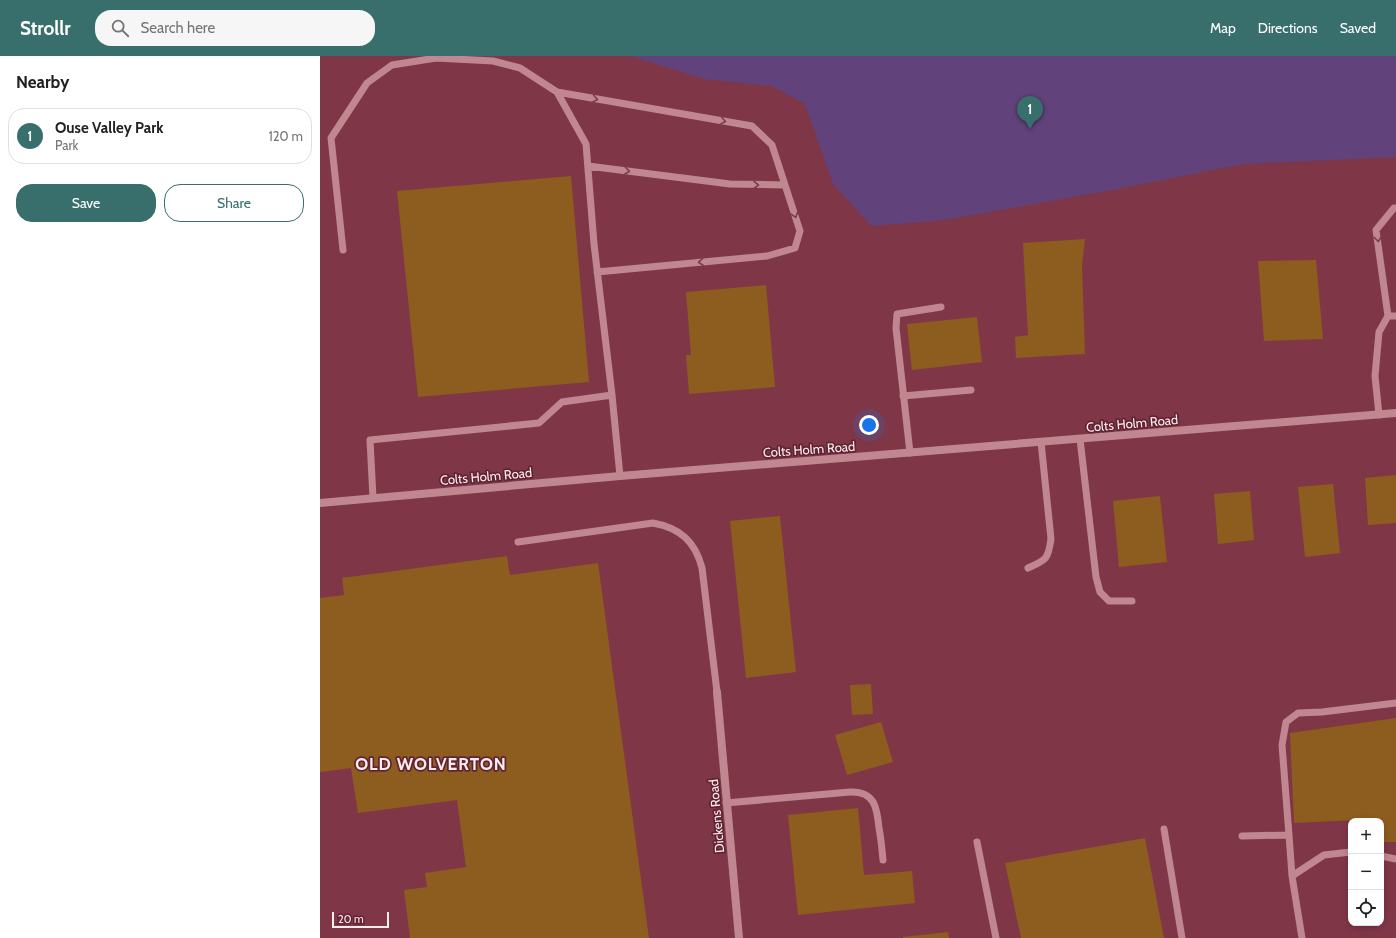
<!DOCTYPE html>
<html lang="en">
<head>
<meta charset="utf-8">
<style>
  :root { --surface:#fff; --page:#f6f6f6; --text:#202124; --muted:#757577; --line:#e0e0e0; --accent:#386f6c }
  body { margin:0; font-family:Cabin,sans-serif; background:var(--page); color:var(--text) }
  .controls { position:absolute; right:12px; bottom:12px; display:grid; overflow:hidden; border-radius:8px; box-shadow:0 2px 6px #0003 }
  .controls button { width:36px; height:36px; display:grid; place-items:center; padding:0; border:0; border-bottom:1px solid var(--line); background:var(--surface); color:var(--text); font:20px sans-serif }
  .scale { position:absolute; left:12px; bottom:10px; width:57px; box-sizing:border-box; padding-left:4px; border:2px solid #feedef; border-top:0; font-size:11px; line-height:14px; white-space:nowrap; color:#feedef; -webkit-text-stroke:3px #622333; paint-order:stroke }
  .you { position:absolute; left:549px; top:369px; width:14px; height:14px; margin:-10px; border:3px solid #fff; border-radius:50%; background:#1a73e8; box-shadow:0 0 0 6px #1a73e833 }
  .badge { display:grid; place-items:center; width:26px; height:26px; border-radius:50%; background:var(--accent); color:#fff; font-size:13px; font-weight:700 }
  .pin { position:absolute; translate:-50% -33px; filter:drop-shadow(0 1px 2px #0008) }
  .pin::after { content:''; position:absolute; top:21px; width:14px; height:12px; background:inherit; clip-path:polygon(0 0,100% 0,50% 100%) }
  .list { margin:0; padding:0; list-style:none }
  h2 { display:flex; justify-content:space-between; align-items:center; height:52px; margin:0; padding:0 16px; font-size:17px }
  h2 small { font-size:13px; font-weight:400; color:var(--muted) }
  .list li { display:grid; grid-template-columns:26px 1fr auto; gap:12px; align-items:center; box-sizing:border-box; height:56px; margin:0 8px 8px; padding:0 8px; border:1px solid var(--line); border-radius:16px }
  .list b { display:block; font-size:15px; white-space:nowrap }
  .list p { margin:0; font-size:13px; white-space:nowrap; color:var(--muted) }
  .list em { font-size:13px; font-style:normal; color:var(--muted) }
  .actions { display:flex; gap:8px; padding:12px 16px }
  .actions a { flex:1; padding:9px 0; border:1px solid var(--accent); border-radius:16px; text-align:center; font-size:14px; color:var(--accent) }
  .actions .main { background:var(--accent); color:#fff }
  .icon { flex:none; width:22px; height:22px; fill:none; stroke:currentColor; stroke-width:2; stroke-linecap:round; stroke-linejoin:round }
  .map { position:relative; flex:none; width:1076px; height:882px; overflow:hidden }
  header { display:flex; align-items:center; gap:24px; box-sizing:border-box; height:56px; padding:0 20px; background:var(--accent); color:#fff }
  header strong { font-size:19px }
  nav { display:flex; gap:22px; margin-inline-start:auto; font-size:14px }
  .search { width:280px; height:36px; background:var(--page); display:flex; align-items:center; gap:10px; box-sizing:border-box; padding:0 14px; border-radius:16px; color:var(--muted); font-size:15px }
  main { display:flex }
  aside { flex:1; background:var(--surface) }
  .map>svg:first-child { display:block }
  .built { fill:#7f3747; fill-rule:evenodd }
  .green { fill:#61427b }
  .building { fill:#8d5c1f }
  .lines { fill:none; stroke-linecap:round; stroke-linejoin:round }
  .service { stroke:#c08791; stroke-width:7 }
  .minor { stroke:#c08791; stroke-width:8 }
  .oneway { stroke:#7a3c4a }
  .labels { text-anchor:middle; stroke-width:3.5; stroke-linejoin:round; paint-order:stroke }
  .street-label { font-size:13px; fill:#feedef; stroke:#622333 }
  .district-label { font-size:17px; font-weight:bold; letter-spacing:1px; fill:#feedef; stroke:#622333 }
</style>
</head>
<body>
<header>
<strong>Strollr</strong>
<div class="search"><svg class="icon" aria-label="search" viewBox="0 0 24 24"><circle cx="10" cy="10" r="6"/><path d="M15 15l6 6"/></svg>Search here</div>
<nav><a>Map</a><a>Directions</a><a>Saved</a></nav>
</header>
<main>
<aside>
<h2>Nearby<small></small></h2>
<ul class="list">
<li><span class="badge">1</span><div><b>Ouse Valley Park</b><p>Park</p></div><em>120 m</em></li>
</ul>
<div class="actions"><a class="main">Save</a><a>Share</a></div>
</aside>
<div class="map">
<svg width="1076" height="882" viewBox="0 0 1076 882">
  <rect width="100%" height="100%" fill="#6f2e3d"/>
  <path class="built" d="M0,0H516L1076,32V882H0ZM1031,765H1061V867H1031Z"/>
  <path class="green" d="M310,0H1076V101L923,108L792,134L625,164L551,170L513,128L485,48L452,30L384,23Z"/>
  <path class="building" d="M251,120L269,326L98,341L77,135Z
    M765,183L762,210L765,298L696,302L695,281L708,279L703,187Z
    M996,204L1003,283L944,285L938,205Z
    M446,229L455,331L369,338L366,299H371L366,236Z
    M657,261L662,306L592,314L587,268Z
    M1076,419V467L1048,469L1045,422Z
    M1013,428L1020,497L985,501L978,431Z
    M930,435L934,484L898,488L894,438Z
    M840,440L847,506L799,511L793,445Z
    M460,460L476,616L426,622L410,465Z
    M187,500L190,519L278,507L329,882H90L84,834L107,831L105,817L146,811L137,744L38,757L31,712L0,716V542L24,539L22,522Z
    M551,628L553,658L532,659L530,629Z
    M1076,662V786H1061V765H1060V763L974,767L970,677Z
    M561,666L573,706L527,719L515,679Z
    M538,752L544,819L592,815L595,847L478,859L468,759Z
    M825,782L844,882H701L685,807Z
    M628,876L629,882H583V881Z"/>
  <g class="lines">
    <path class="service" d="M237,36L432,70L452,89L480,175L475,192L447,200L277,216
      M268,110L410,128L465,129
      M23,194L11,82L47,27L72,9L116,2L173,5L200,12L237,36L266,88L274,188L292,339L300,420
      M1068,260H1076
      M583,340L651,334
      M1059,359L1055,320L1059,276L1068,260L1056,174L1074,152H1076
      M760,383L776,521L780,536L789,545H812
      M590,397L576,272L577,258L621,251
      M53,442L50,384L219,367L242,346L292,339
      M198,486L333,467C360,472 375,485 382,512L397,636
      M708,512C726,504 728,504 731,483L721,386
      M406,747L530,736C555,735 557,752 559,772C561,782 562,793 563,804
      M844,773L862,882
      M922,780L969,779
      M657,786L676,882
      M1061,800L1076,803
      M972,820L1004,799L1031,796
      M982,882L972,820L969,779L962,689L966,666L978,657L1002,656L1076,647"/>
    <path class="minor" d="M0,447L300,420L1076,357
      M397,636L419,882"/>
  </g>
  <defs><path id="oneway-chevron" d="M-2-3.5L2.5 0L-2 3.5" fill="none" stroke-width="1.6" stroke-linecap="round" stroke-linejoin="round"/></defs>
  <g class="oneway">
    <use href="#oneway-chevron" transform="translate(275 43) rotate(10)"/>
    <use href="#oneway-chevron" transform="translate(403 65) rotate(10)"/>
    <use href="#oneway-chevron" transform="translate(307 115) rotate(7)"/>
    <use href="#oneway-chevron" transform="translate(436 129) rotate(1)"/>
    <use href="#oneway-chevron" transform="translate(475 159) rotate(72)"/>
    <use href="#oneway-chevron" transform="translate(1058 183) rotate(83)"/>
    <use href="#oneway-chevron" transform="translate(381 206) rotate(175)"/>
  </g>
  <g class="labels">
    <g class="street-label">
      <text transform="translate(812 367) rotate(-5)" y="5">Colts Holm Road</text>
      <text transform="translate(489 393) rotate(-4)" y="5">Colts Holm Road</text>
      <text transform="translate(166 420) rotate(-5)" y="5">Colts Holm Road</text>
      <text transform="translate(396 760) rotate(-95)" y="5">Dickens Road</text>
    </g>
    <g class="district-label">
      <text x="111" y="714">OLD WOLVERTON</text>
    </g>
  </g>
</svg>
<div class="controls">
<button>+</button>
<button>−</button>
<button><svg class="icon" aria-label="locate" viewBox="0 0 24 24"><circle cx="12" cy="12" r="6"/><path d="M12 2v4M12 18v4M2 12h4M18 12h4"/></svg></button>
</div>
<div class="scale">20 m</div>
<div class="you"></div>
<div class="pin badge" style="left:710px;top:73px">1</div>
</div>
</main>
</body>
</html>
